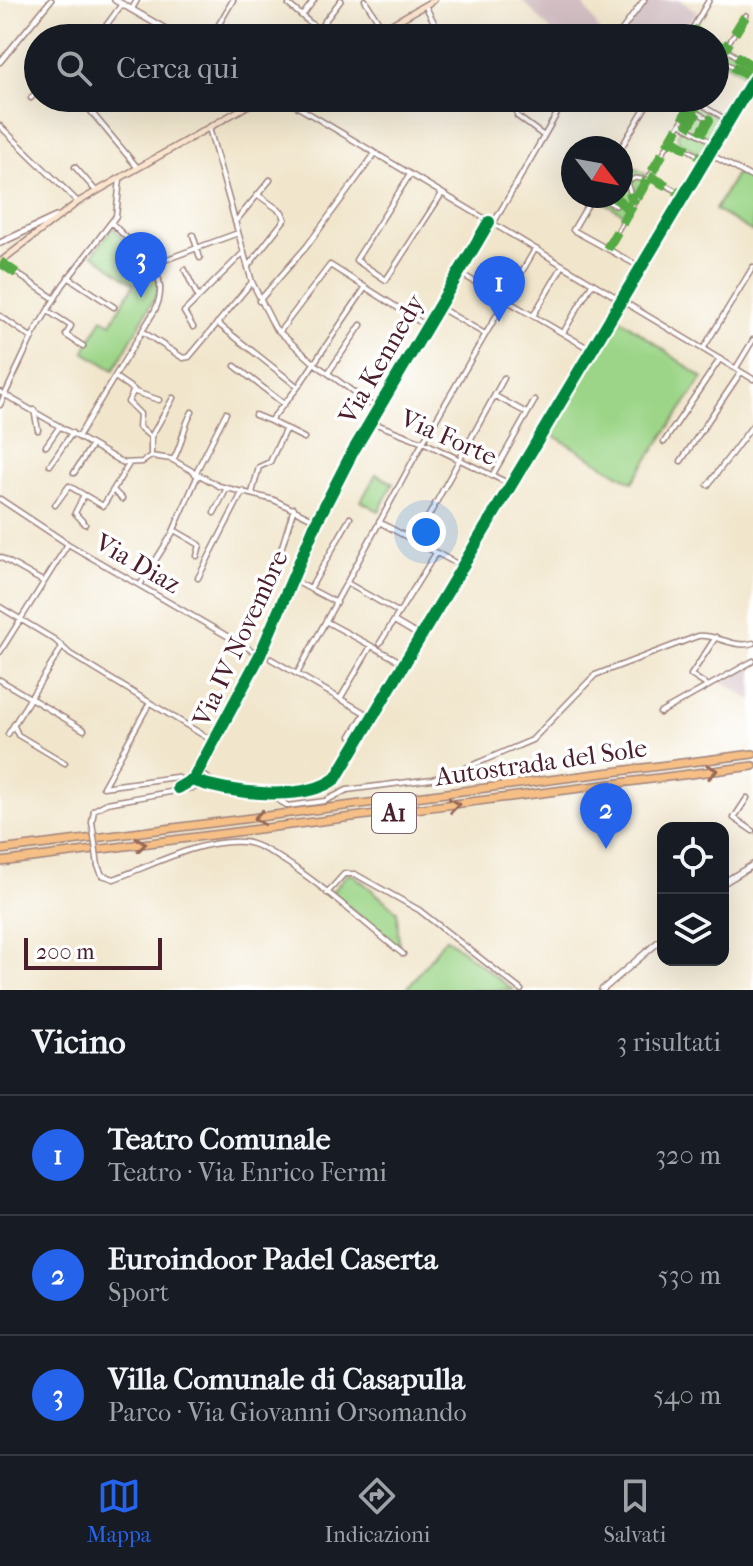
<!DOCTYPE html>
<html lang="it">
<head>
<meta charset="utf-8">
<style>
  :root { --surface:#171b24; --page:#242831; --text:#f1f3f6; --muted:#9ea1a6; --line:#363941; --accent:#2563eb }
  body { margin:0; font-family:"IM FELL French Canon",serif; background:var(--page); color:var(--text) }
  .controls { position:absolute; right:24px; bottom:24px; display:grid; overflow:hidden; border-radius:16px; box-shadow:0 8px 32px #0002 }
  .controls button { width:72px; height:72px; display:grid; place-items:center; padding:0; border:0; border-bottom:2px solid var(--line); background:var(--surface); color:var(--text); font:40px sans-serif }
  .compass { position:absolute; left:561px; top:136px; width:72px; height:72px; border-radius:50%; background:var(--surface); box-shadow:0 8px 32px #0002; rotate:121deg }
  .scale { position:absolute; left:24px; bottom:20px; width:138px; box-sizing:border-box; padding-left:8px; border:4px solid #4a1f2b; border-top:0; font-size:22px; line-height:28px; white-space:nowrap; color:#4a1f2b; -webkit-text-stroke:6px #fff; paint-order:stroke }
  .you { position:absolute; left:426px; top:532px; width:28px; height:28px; margin:-20px; border:6px solid #fff; border-radius:50%; background:#1a73e8; box-shadow:0 0 0 12px #1a73e833 }
  .badge { display:grid; place-items:center; width:52px; height:52px; border-radius:50%; background:var(--accent); color:#fff; font-size:26px; font-weight:700 }
  .pin { position:absolute; translate:-50% -66px; filter:drop-shadow(0 2px 4px #0008) }
  .pin::after { content:''; position:absolute; top:42px; width:28px; height:24px; background:inherit; clip-path:polygon(0 0,100% 0,50% 100%) }
  .list { margin:0; padding:0; list-style:none }
  h2 { display:flex; justify-content:space-between; align-items:center; height:104px; margin:0; padding:0 32px; font-size:34px }
  h2 small { font-size:26px; font-weight:400; color:var(--muted) }
  .list li { display:grid; grid-template-columns:52px 1fr auto; gap:24px; align-items:center; box-sizing:border-box; height:120px; padding:0 32px; border-top:2px solid var(--line) }
  .list b { display:block; font-size:30px; white-space:nowrap }
  .list p { margin:0; font-size:26px; white-space:nowrap; color:var(--muted) }
  .list em { font-size:26px; font-style:normal; color:var(--muted) }
  .icon { flex:none; width:44px; height:44px; fill:none; stroke:currentColor; stroke-width:2; stroke-linecap:round; stroke-linejoin:round }
  .map { position:relative; flex:none; width:753px; height:990px; overflow:hidden }
  .search { position:absolute; background:var(--surface); box-shadow:0 8px 32px #0002; left:24px; right:24px; top:24px; height:88px; display:flex; align-items:center; gap:20px; box-sizing:border-box; padding:0 28px; border-radius:44px; color:var(--muted); font-size:30px }
  .sheet { height:464px; background:var(--surface) }
  nav { display:flex; justify-content:space-around; align-items:center; box-sizing:border-box; height:112px; border-top:2px solid var(--line); background:var(--surface); font-size:22px; color:var(--muted) }
  nav a { display:grid; justify-items:center; gap:4px }
  nav .on { color:var(--accent) }
  .map>svg:first-child { display:block }
  .industrial { fill:#d2bec3 }
  .green { fill:#9cd588; stroke:#737a5a; stroke-width:2 }
  .lines { fill:none; stroke-linecap:round; stroke-linejoin:round }
  .pedestrian-casing { stroke:#9e827c; stroke-width:6 }
  .minor-casing { stroke:#9e827c; stroke-width:7 }
  .tertiary-casing { stroke:#9e827c; stroke-width:8 }
  .secondary-casing { stroke:#9e827c; stroke-width:8 }
  .motorway-casing { stroke:#9e827c; stroke-width:10 }
  .pedestrian { stroke:#fff; stroke-width:3 }
  .minor { stroke:#fff; stroke-width:4 }
  .tertiary { stroke:#fff; stroke-width:5 }
  .secondary { stroke:#fbe5cf; stroke-width:5 }
  .motorway { stroke:#f5bf86; stroke-width:7 }
  .minor-bridge-casing { stroke:#9e827c; stroke-width:7; stroke-linecap:butt }
  .minor-bridge { stroke:#fff; stroke-width:4 }
  .quiet { stroke:#57aa44; stroke-width:10; stroke-dasharray:20 10; stroke-linecap:butt }
  .cycleway-casing { stroke:#fff; stroke-width:17 }
  .cycleway { stroke:#00873e; stroke-width:12 }
  .oneway { stroke:#976754 }
  .labels { text-anchor:middle; stroke-width:7; stroke-linejoin:round; paint-order:stroke }
  .shield { fill:#fff; stroke:#80626b; stroke-width:2 }
  .shield-label { font-size:24px; font-weight:bold; fill:#4a1f2b }
  .street-label { font-size:26px; fill:#4a1f2b; stroke:#fff }
</style>
</head>
<body>
<div class="map">
<svg width="753" height="990" viewBox="0 0 753 990">
  <rect width="100%" height="100%" fill="#fff"/>
  <filter id="ink" filterUnits="userSpaceOnUse"><feTurbulence type="fractalNoise" baseFrequency=".0125" numOctaves="2"/><feDisplacementMap in="SourceGraphic" scale="16" xChannelSelector="R" yChannelSelector="G"/><feConvolveMatrix kernelMatrix="1 2 1 2 8 2 1 2 1" color-interpolation-filters="sRGB"/></filter>
  <filter id="wash" filterUnits="userSpaceOnUse"><feTurbulence type="fractalNoise" baseFrequency=".006" numOctaves="4" result="noise"/><feDisplacementMap in="SourceGraphic" scale="32" xChannelSelector="R" yChannelSelector="G"/><feGaussianBlur stdDeviation="1.8" result="paint"/><feColorMatrix in="noise" values="0 0 0 0 0 0 0 0 0 0 0 0 0 0 0 0 0 1.4 0 .05"/><feComposite in="paint" operator="in"/></filter>
  <g filter="url(#wash)">
    <rect width="100%" height="100%" fill="#f1e6cc"/>
    <path class="industrial" d="M522,0H581L604,38H558Z
      M649,0H679L697,11L681,38H632L626,34Z
      M747,666L753,670V701L720,680Z"/>
    <path class="green" d="M695,24L753,60V79L715,57V38H687Z
      M701,106L723,122L702,155L679,142L677,135L692,109Z
      M622,161L647,175L624,214L600,200L602,196H621Z
      M737,172L752,181L753,232L715,210Z
      M113,227L156,276L160,288L114,370L84,352L102,318L111,323L134,284L93,254Z
      M618,317L703,378L632,482L549,433Z
      M376,474L393,483L379,511L361,501Z
      M347,874L354,875L397,911L399,947L331,893Z
      M446,938L513,990H406Z"/>
  </g>
  <g filter="url(#ink)">
    <g class="lines">
      <defs>
        <path id="pedestrian" d="M692,29L706,38
          M715,43L725,49L746,15
          M750,77L719,58L725,49L753,67
          M690,98L729,121
          M681,124L687,128L697,112L709,120L700,135L715,144
          M687,128L700,135
          M671,139L702,158
          M621,164L633,201
          M649,176L684,195
          M621,186L635,178L647,180
          M613,196L630,210
          M611,198L608,202L616,206L618,203
          M607,249L695,98
          M2,263L22,277"/>
        <path id="minor" d="M365,0L383,29
          M289,5L328,38
          M425,5L442,38
          M132,9L137,0
          M302,16L314,0
          M318,30L341,0
          M97,38L122,4
          M211,38L233,0
          M616,38L644,0
          M687,38L709,0
          M0,62L51,0
          M31,98L38,90
          M283,98L753,379
          M520,99L521,105H516V100Z
          M84,103L137,167
          M518,106L517,116L544,136
          M0,126L78,202
          M209,128L252,282L275,328L314,363L378,410
          M621,148L651,98
          M710,154L753,178
          M75,167L96,191
          M409,176L356,260L386,280L441,195
          M593,196L573,230L642,268
          M235,222L270,180
          M493,224L566,98
          M193,235L200,258
          M151,265L238,233
          M248,266L285,219L282,212L258,195
          M185,270L198,297
          M458,272L593,351
          M22,277L55,299
          M68,277L114,307
          M259,301L307,246L374,155
          M437,306L485,334
          M48,311L71,326L66,335L83,346
          M0,316L32,338
          M533,316L562,267
          M217,323L298,387
          M193,327L184,312L244,252
          M280,331L330,265L425,325
          M143,332L183,358L189,357L252,282
          M563,333L592,284
          M703,349L753,267
          M235,366L284,404
          M736,368L753,340
          M328,373L361,325
          M115,377L134,390L128,402L140,414L139,427L151,437V456
          M0,392L123,463L142,462L151,456
          M135,392L159,400
          M495,396L527,413
          M0,405L33,335L63,285L116,216L120,179
          M34,410L38,430
          M255,415L270,421L298,387L365,288
          M270,421L304,438
          M371,422L423,442L512,485
          M78,437L155,310C174,271 137,251 112,223
          M151,437L173,398
          M664,442L720,359
          M46,446L60,426
          M151,456L171,459L219,486L274,500L317,521
          M173,460C183,444 182,429 192,412
          M681,461L741,372
          M50,465L72,433
          M74,473L92,445
          M195,474L226,413
          M492,476L535,400
          M708,485L753,425
          M113,490L122,499
          M252,493L259,467L270,462L286,428
          M84,495L75,513L85,524
          M0,499L68,544L260,655
          M55,505L69,486L103,506L129,464
          M214,513L227,488
          M379,522L463,567
          M174,530L200,545L197,556
          M415,541L504,378
          M279,556L294,508
          M0,557L44,582
          M198,578L243,491
          M293,580L337,603
          M347,583L398,612
          M140,585L172,534L198,475
          M310,589L350,518
          M0,607L55,640L70,654L216,743
          M394,621L421,637
          M327,622L405,664
          M380,643L436,553
          M0,652L68,544
          M271,659L365,713L351,736
          M297,674L423,442L534,251
          M0,680L84,730
          M708,686L691,675L716,637
          M340,699L371,646
          M149,704L103,787L176,777L189,782
          M660,713L753,661
          M14,726L18,735L65,763
          M8,734L61,649
          M200,772L217,785
          M193,780L260,655L317,521L352,453L489,222
          M178,788L192,780C228,793 305,803 336,778L753,80
          M267,793L288,806L325,801L347,790L432,779L454,773L532,740L595,675L698,636C717,634 734,649 753,643
          M747,798L734,818L753,831
          M92,822L94,810L107,803L204,786
          M98,866L102,875L114,879C153,865 200,839 243,842C278,844 372,930 403,954
          M327,893L344,874H355L419,910L521,990"/>
        <path id="tertiary" d="M115,0L181,38
          M0,243L56,217
          M723,883L753,865
          M602,990L663,938"/>
        <path id="secondary" d="M367,38L434,0
          M0,262L78,202L261,98"/>
        <path id="motorway" d="M0,850L753,754
          M0,862L753,766"/>
      </defs>
      <use href="#pedestrian" class="pedestrian-casing"/>
      <use href="#minor" class="minor-casing"/>
      <use href="#tertiary" class="tertiary-casing"/>
      <use href="#secondary" class="secondary-casing"/>
      <use href="#motorway" class="motorway-casing"/>
      <use href="#pedestrian" class="pedestrian"/>
      <use href="#minor" class="minor"/>
      <use href="#tertiary" class="tertiary"/>
      <use href="#secondary" class="secondary"/>
      <use href="#motorway" class="motorway"/>
      <defs>
        <path id="minor-bridge" d="M92,822L98,866"/>
      </defs>
      <use href="#minor-bridge" class="minor-bridge-casing"/>
      <use href="#minor-bridge" class="minor-bridge"/>
      <path class="quiet" d="M692,29L706,38
        M715,43L725,49L746,15
        M750,77L719,58L725,49L753,67
        M687,128L697,112L709,120L700,135L715,144
        M671,139L702,158
        M621,164L634,204
        M649,176L684,195
        M613,196L630,210
        M607,249L695,98
        M0,262L22,277"/>
      <defs>
        <path id="cycleway" d="M193,780L260,655L317,521L352,453L489,222
          M178,788L192,780C228,793 305,803 336,778L753,80"/>
      </defs>
      <use href="#cycleway" class="cycleway-casing"/>
      <use href="#cycleway" class="cycleway"/>
    </g>
    <defs><path id="oneway-chevron" d="M-2-3.5L2.5 0L-2 3.5" fill="none" stroke-width="1.6" stroke-linecap="round" stroke-linejoin="round" transform="scale(2)"/></defs>
    <g class="oneway">
      <use href="#oneway-chevron" transform="translate(712 771) rotate(-8)"/>
      <use href="#oneway-chevron" transform="translate(454 805) rotate(-7)"/>
      <use href="#oneway-chevron" transform="translate(259 818) rotate(173)"/>
      <use href="#oneway-chevron" transform="translate(141 844) rotate(-7)"/>
    </g>
  </g>
  <g class="labels">
    <rect class="shield" x="372" y="793" width="44" height="40" rx="6"/>
    <g class="shield-label">
      <text x="394" y="821">A1</text>
    </g>
    <g class="street-label">
      <text transform="translate(381 359) rotate(-60)" y="9">Via Kennedy</text>
      <text transform="translate(449 437) rotate(24)" y="9">Via Forte</text>
      <text transform="translate(138 563) rotate(30)" y="9">Via Diaz</text>
      <text transform="translate(240 638) rotate(-65)" y="9">Via IV Novembre</text>
      <text transform="translate(541 762) rotate(-8)" y="9">Autostrada del Sole</text>
    </g>
  </g>
</svg>
<div class="controls">
<button><svg class="icon" aria-label="locate" viewBox="0 0 24 24"><circle cx="12" cy="12" r="6"/><path d="M12 2v4M12 18v4M2 12h4M18 12h4"/></svg></button>
<button><svg class="icon" aria-label="layers" viewBox="0 0 24 24"><path d="M12 4l9 5-9 5-9-5zM3 14l9 5 9-5"/></svg></button>
</div>
<svg class="compass" viewBox="-18 -18 36 36"><path d="M0-13l5 13h-10z" fill="#e53935"/><path d="M0 13l5-13h-10z" fill="#9ea1a6"/></svg>
<div class="scale">200 m</div>
<div class="you"></div>
<div class="pin badge" style="left:499px;top:322px">1</div>
<div class="pin badge" style="left:606px;top:849px">2</div>
<div class="pin badge" style="left:141px;top:298px">3</div>
<div class="search"><svg class="icon" aria-label="search" viewBox="0 0 24 24"><circle cx="10" cy="10" r="6"/><path d="M15 15l6 6"/></svg>Cerca qui</div>
</div>
<section class="sheet">
<h2>Vicino<small>3 risultati</small></h2>
<ul class="list">
<li><span class="badge">1</span><div><b>Teatro Comunale</b><p>Teatro · Via Enrico Fermi</p></div><em>320 m</em></li>
<li><span class="badge">2</span><div><b>Euroindoor Padel Caserta</b><p>Sport</p></div><em>530 m</em></li>
<li><span class="badge">3</span><div><b>Villa Comunale di Casapulla</b><p>Parco · Via Giovanni Orsomando</p></div><em>540 m</em></li>
</ul>
</section>
<nav>
<a class="on"><svg class="icon" aria-label="map" viewBox="0 0 24 24"><path d="M3 6l6-2 6 2 6-2v14l-6 2-6-2-6 2zM9 4v14M15 6v14"/></svg>Mappa</a>
<a><svg class="icon" aria-label="directions" viewBox="0 0 24 24"><path d="M12 3l9 9-9 9-9-9zM9 14v-3h6M13 9l2 2-2 2"/></svg>Indicazioni</a>
<a><svg class="icon" aria-label="saved" viewBox="0 0 24 24"><path d="M7 4h10v16l-5-4-5 4z"/></svg>Salvati</a>
</nav>
</body>
</html>
